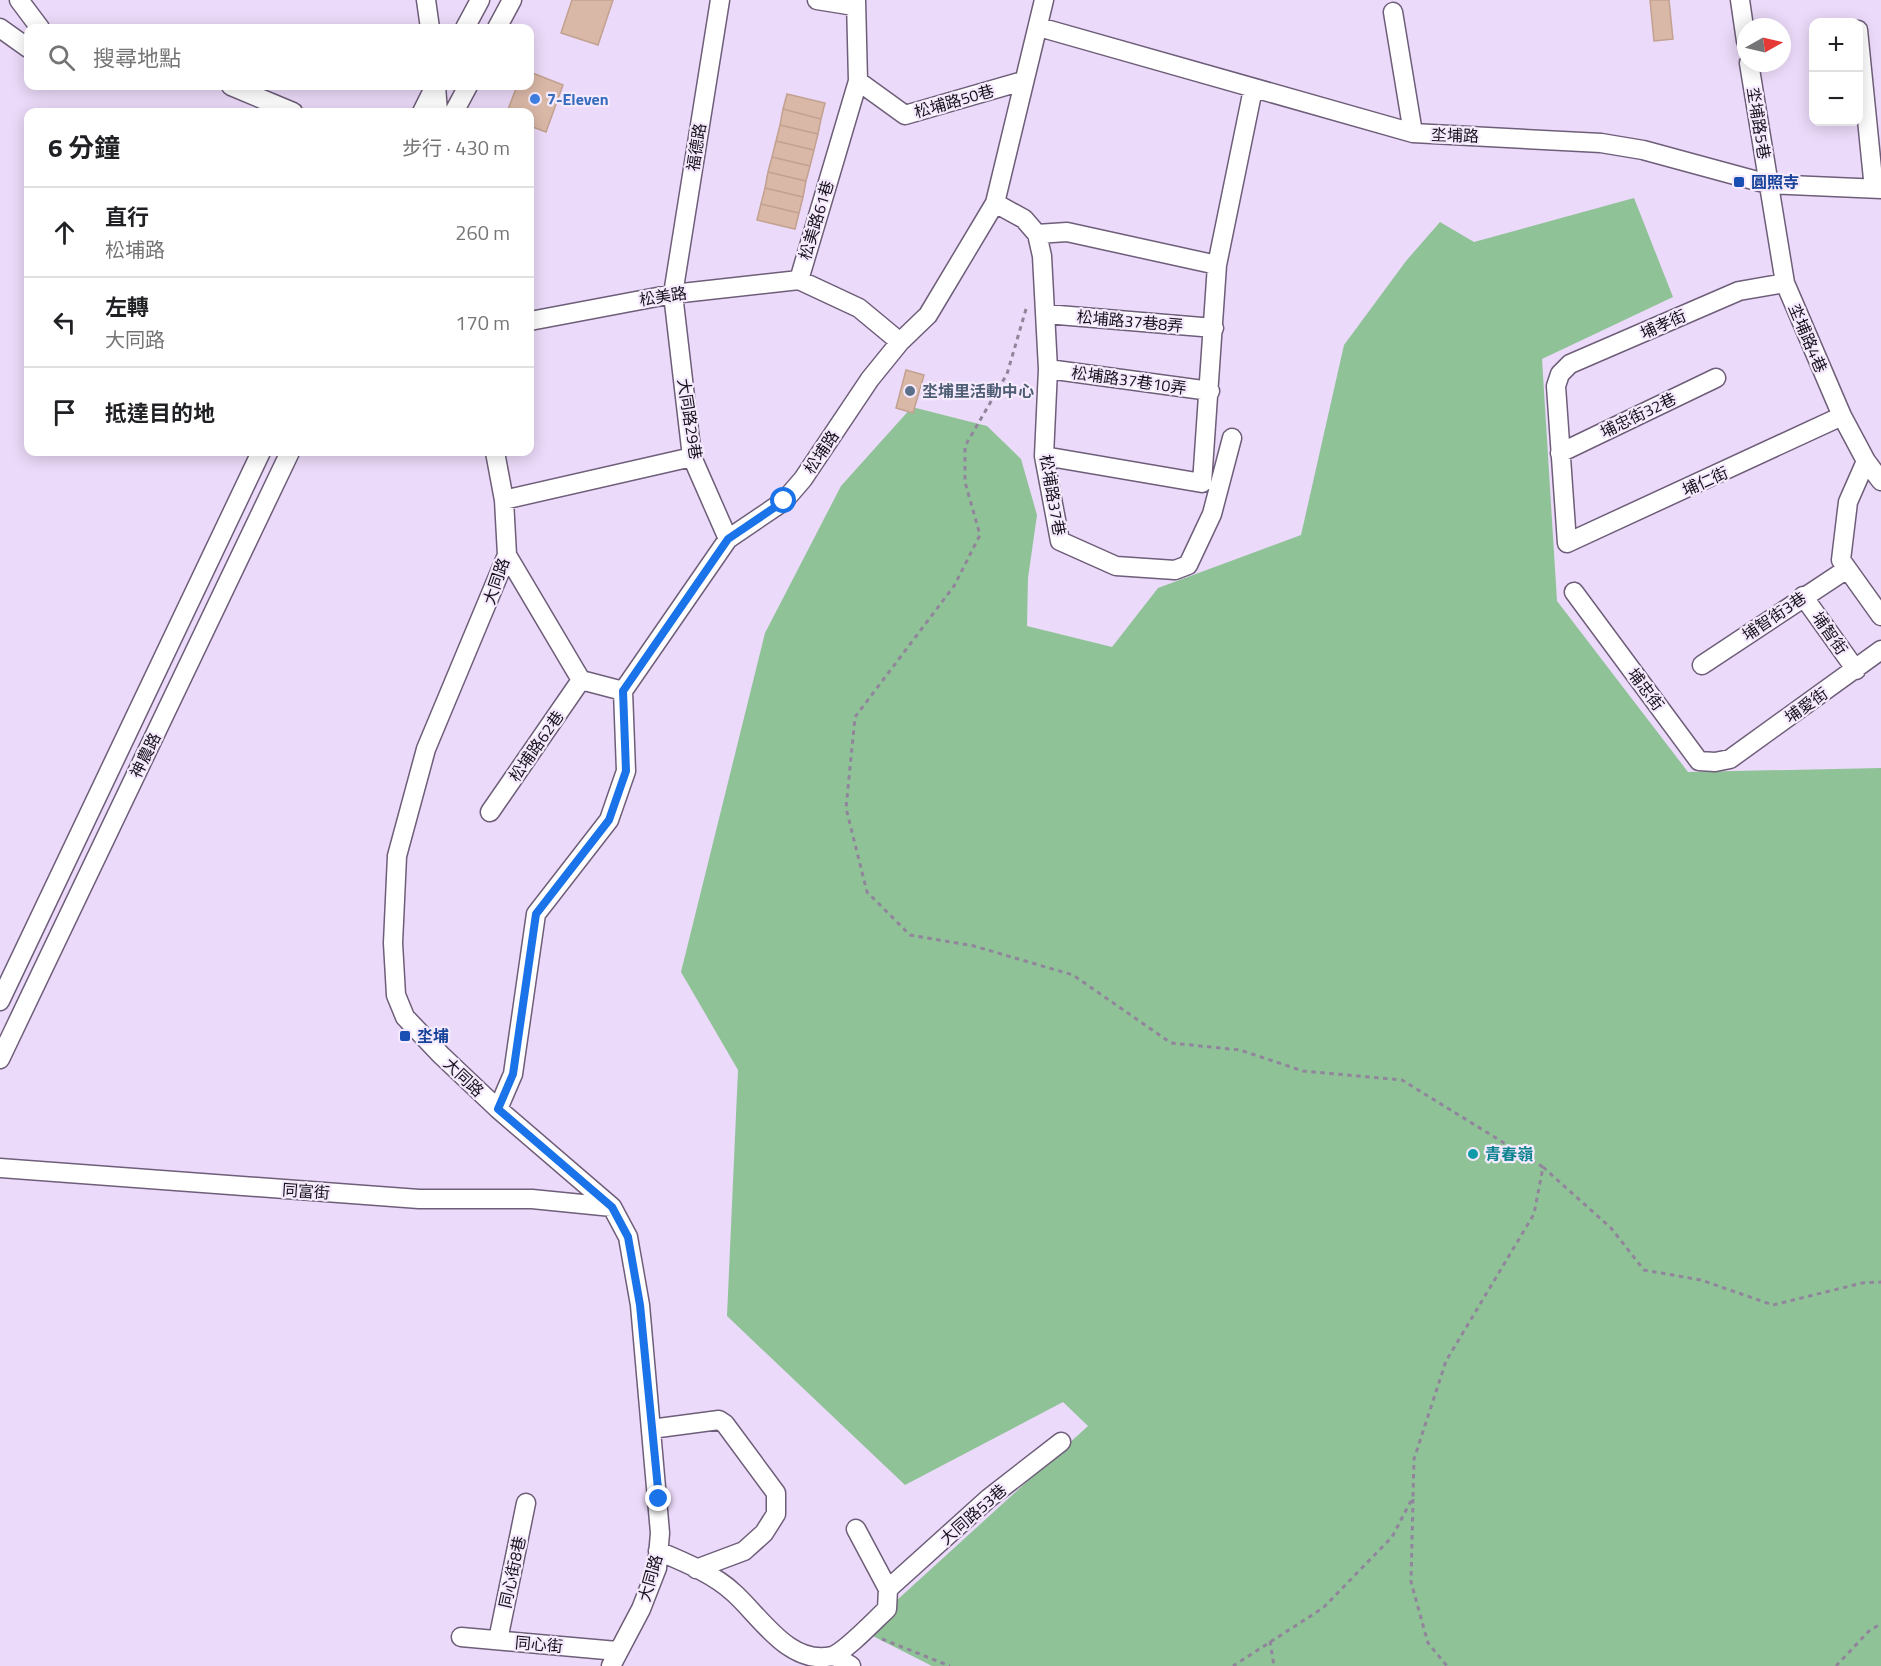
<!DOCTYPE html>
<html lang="zh-TW">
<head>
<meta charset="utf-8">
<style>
  :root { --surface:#fff; --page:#f2f2f2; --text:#202124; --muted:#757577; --line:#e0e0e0 }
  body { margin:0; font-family:"Titillium Web","Noto Sans TC",sans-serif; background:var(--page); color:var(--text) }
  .controls { position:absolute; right:18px; top:18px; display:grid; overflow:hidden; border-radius:12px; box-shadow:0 3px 15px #0003 }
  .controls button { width:54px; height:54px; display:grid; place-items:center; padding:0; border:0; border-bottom:2px solid var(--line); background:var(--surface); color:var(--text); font:30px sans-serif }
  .compass { position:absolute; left:1737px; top:18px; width:54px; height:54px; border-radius:50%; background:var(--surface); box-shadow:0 3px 15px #0003; rotate:82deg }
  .stop { position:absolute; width:18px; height:18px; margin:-14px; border:4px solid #1a73e8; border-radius:50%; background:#fff }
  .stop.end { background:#1a73e8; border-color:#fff; box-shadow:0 2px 6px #0008 }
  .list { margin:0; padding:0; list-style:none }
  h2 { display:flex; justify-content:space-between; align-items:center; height:78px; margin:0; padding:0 24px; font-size:26px }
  h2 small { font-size:20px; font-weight:400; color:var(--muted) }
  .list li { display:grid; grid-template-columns:39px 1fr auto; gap:18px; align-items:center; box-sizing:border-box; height:90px; padding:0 24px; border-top:2px solid var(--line) }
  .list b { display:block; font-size:22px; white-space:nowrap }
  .list p { margin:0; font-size:20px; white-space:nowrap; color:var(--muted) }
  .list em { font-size:20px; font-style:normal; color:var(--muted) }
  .icon { flex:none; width:33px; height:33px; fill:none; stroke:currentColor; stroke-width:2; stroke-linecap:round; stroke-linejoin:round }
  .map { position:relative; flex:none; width:1881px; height:1666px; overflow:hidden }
  .search { position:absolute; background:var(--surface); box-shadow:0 3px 15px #0003; left:24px; top:24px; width:510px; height:66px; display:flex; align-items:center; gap:15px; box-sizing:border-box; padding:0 21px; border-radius:12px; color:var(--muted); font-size:22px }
  .panel { position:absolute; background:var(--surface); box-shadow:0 3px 15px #0003; left:24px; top:108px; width:510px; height:348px; border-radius:12px }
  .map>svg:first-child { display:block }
  .forest { fill:#90c298 }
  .building { fill:#dab8a7; stroke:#c2a190; stroke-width:1.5 }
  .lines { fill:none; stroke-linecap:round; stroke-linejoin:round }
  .minor-casing { stroke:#6e5e79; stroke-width:21 }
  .path { stroke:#91859b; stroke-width:3; stroke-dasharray:4.5 4.5; stroke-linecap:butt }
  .minor { stroke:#fff; stroke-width:18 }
  .route { stroke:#1a73e8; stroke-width:8 }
  .shop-dot { fill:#3f7fe0; stroke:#f5eafd; stroke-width:2 }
  .transit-dot { fill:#1a4fb4; stroke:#f5eafd; stroke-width:2 }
  .service-dot { fill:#5c6f8a; stroke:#f5eafd; stroke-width:2 }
  .culture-dot { fill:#0f9aa8; stroke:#f5eafd; stroke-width:2 }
  .labels { text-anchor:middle; stroke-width:4.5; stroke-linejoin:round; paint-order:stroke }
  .shop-label { font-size:16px; font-weight:bold; fill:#366cbe; stroke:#f5eafd; text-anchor:start }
  .street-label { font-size:16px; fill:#17111b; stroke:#f5eafd }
  .transit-label { font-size:16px; font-weight:bold; fill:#164399; stroke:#f5eafd; text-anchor:start }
  .service-label { font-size:16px; font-weight:bold; fill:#4e5e75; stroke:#f5eafd; text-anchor:start }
  .culture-label { font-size:16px; font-weight:bold; fill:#0d838f; stroke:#f5eafd; text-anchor:start }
</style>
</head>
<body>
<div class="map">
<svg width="1881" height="1666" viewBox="0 0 1881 1666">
  <rect width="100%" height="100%" fill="#ebdaf9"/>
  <path class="forest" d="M1634,198L1673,297L1542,359L1557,601L1688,772L1881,768V1666H932L863,1631L1088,1426L1063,1402L905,1485L727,1316L738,1070L681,972L765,633L841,486L912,407L987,426L1021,459L1037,515L1028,578L1027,626L1112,647L1158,588L1301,535L1344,345L1406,261L1440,222L1474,242Z"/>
  <path class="building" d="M572,0H613L598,45L561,33Z
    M1650,0H1669L1673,39L1654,41Z
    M530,72L563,85L546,132L530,126V112H507L517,86H530Z
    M787,94L825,103L821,119L783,109Z
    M783,109L821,119L818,134L780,125Z
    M780,125L818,134L814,150L776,141Z
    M776,141L814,150L810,166L772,157Z
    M772,157L810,166L806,181L768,172Z
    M768,172L806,181L803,197L765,188Z
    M765,188L803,197L799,213L761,204Z
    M761,204L799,213L795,229L757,220Z
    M906,370L924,375L913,413L896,408Z"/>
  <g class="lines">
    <defs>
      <path id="minor" d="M19,0L40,28
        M426,0L430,28
        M720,0L673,294L692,457L728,539
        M817,0L854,6
        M1740,0L1746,41
        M1393,12L1413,133
        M1039,27L1413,133L1601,143L1643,150L1768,184L1881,189
        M0,28L28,48
        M465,28L480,0
        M497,28L512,0
        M1858,30L1874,189
        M1749,63L1785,283L1842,416L1866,461L1881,481
        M858,81L905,115L1023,81
        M231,86L293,112
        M436,86L438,112
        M422,112L435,86
        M454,112L468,86
        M995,203L1024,219L1037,234L1042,256L1048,369L1044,456L1060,541L1116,566L1175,570L1188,565L1212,514L1232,438
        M1037,234L1067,232L1217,265L1253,89
        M799,280L858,81L856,0
        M799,280L859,308L900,342
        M1785,283L1739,291L1570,364L1560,374L1556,386L1567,543L1842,416
        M1046,314L1214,328
        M530,321L673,294L799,280
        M1048,369L1210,391
        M495,452L504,500L507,555L426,749L397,856L393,943L396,995L405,1017L441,1055L498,1109L612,1207L628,1237L640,1305L660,1533L657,1568L641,1609L611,1666
        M1560,453L1716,378
        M1044,456L1202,483L1217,265
        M1866,461L1848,502L1841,560L1881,616
        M504,500L692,457
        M507,555L581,680L623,691
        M1574,592L1699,761L1715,762L1730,759L1881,650
        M1803,596L1856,670
        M1702,665L1847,569
        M490,812L581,680
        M0,1001L261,452
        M0,1059L290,452
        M498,1109L513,1074L536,914L609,820L626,771L623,691L728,539L784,501L803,479L870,379L900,342L928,315L995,203L1044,0
        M0,1168L419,1199H532L612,1207
        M651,1429L719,1420L725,1424L776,1493V1514L764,1533L744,1551L696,1569
        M658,1551C684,1562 714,1574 734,1593C760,1616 789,1666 832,1656C845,1652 876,1619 887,1609L888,1589L856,1529
        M888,1589L989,1498L1061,1442
        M461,1637L617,1651
        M498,1640L526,1503
        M835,1656L851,1666"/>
    </defs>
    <use href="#minor" class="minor-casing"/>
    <path class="path" d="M1026,309L1007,374L965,446V482L980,535L954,586L855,717L846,808L867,892L910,935L974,946L1073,975L1171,1043L1240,1050L1303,1071L1402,1080L1543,1167L1534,1214L1446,1361L1414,1459L1413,1497L1392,1537L1323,1608L1233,1666
      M1543,1167L1611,1228L1644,1270L1701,1280L1773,1305L1862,1283L1881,1282
      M1413,1499L1411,1582L1428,1643L1447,1666
      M882,1639L950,1666
      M1270,1641L1274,1666
      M1836,1666L1870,1630L1881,1624"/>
    <use href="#minor" class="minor"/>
  </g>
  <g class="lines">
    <path class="route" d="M659,1499L640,1305L628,1237L612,1207L498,1109L513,1074L536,914L609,820L626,771L623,691L728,539L784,501"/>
  </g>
  <circle class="shop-dot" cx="535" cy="99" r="6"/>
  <g class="transit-dot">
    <rect x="1733" y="176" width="12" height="12" rx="3"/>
    <rect x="399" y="1030" width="12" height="12" rx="3"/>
  </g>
  <circle class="service-dot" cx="910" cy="391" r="6"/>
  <circle class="culture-dot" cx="1473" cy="1154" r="6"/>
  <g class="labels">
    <g class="shop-label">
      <text x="547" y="105">7-Eleven</text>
    </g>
    <g class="street-label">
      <text transform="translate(954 101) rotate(-16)" y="6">松埔路50巷</text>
      <text transform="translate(1759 123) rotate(81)" y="6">坔埔路5巷</text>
      <text transform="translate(1455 135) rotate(2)" y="6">坔埔路</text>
      <text transform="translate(696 147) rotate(-81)" y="6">福德路</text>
      <text transform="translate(816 220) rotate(-73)" y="6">松美路61巷</text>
      <text transform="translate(663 296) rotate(-9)" y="6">松美路</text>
      <text transform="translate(1130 321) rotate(5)" y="6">松埔路37巷8弄</text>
      <text transform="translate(1663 324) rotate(-24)" y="6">埔孝街</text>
      <text transform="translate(1808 338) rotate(67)" y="6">坔埔路4巷</text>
      <text transform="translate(1129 380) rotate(8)" y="6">松埔路37巷10弄</text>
      <text transform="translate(1638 415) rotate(-26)" y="6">埔忠街32巷</text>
      <text transform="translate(690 419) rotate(81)" y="6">大同路29巷</text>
      <text transform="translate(821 452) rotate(-56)" y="6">松埔路</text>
      <text transform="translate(1705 481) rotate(-24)" y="6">埔仁街</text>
      <text transform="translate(1053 495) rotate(80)" y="6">松埔路37巷</text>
      <text transform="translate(496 581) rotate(-71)" y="6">大同路</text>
      <text transform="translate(1774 616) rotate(-34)" y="6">埔智街3巷</text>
      <text transform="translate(1830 633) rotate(55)" y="6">埔智街</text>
      <text transform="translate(1646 689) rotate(53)" y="6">埔忠街</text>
      <text transform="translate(1806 705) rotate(-35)" y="6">埔愛街</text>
      <text transform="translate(536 746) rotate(-55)" y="6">松埔路62巷</text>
      <text transform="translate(145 755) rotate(-64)" y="6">神農路</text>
      <text transform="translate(464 1077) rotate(44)" y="6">大同路</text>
      <text transform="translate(306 1191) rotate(4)" y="6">同富街</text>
      <text transform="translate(973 1514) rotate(-41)" y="6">大同路53巷</text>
      <text transform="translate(512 1572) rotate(-78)" y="6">同心街8巷</text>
      <text transform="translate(650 1578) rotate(-74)" y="6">大同路</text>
      <text transform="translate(539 1644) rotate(5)" y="6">同心街</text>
    </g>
    <g class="transit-label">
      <text x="1751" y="188">圓照寺</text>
      <text x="417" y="1042">坔埔</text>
    </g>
    <g class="service-label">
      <text x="922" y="397">坔埔里活動中心</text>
    </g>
    <g class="culture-label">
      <text x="1485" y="1160">青春嶺</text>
    </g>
  </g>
</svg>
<div class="controls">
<button>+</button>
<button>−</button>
</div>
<svg class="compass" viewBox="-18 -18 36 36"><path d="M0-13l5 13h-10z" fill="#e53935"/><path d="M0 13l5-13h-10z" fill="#757577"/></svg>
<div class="stop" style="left:784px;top:501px"></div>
<div class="stop end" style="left:659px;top:1499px"></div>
<div class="search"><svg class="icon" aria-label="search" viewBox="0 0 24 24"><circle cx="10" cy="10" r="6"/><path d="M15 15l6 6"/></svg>搜尋地點</div>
<section class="panel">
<h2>6 分鐘<small>步行 · 430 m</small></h2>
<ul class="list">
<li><svg class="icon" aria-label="ahead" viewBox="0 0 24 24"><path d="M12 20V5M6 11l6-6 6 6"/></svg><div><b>直行</b><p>松埔路</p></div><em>260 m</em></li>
<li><svg class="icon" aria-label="left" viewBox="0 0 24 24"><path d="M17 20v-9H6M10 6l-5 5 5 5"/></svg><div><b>左轉</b><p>大同路</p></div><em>170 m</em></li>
<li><svg class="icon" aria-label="arrive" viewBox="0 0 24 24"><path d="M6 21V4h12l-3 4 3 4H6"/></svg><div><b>抵達目的地</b></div></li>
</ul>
</section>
</div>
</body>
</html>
